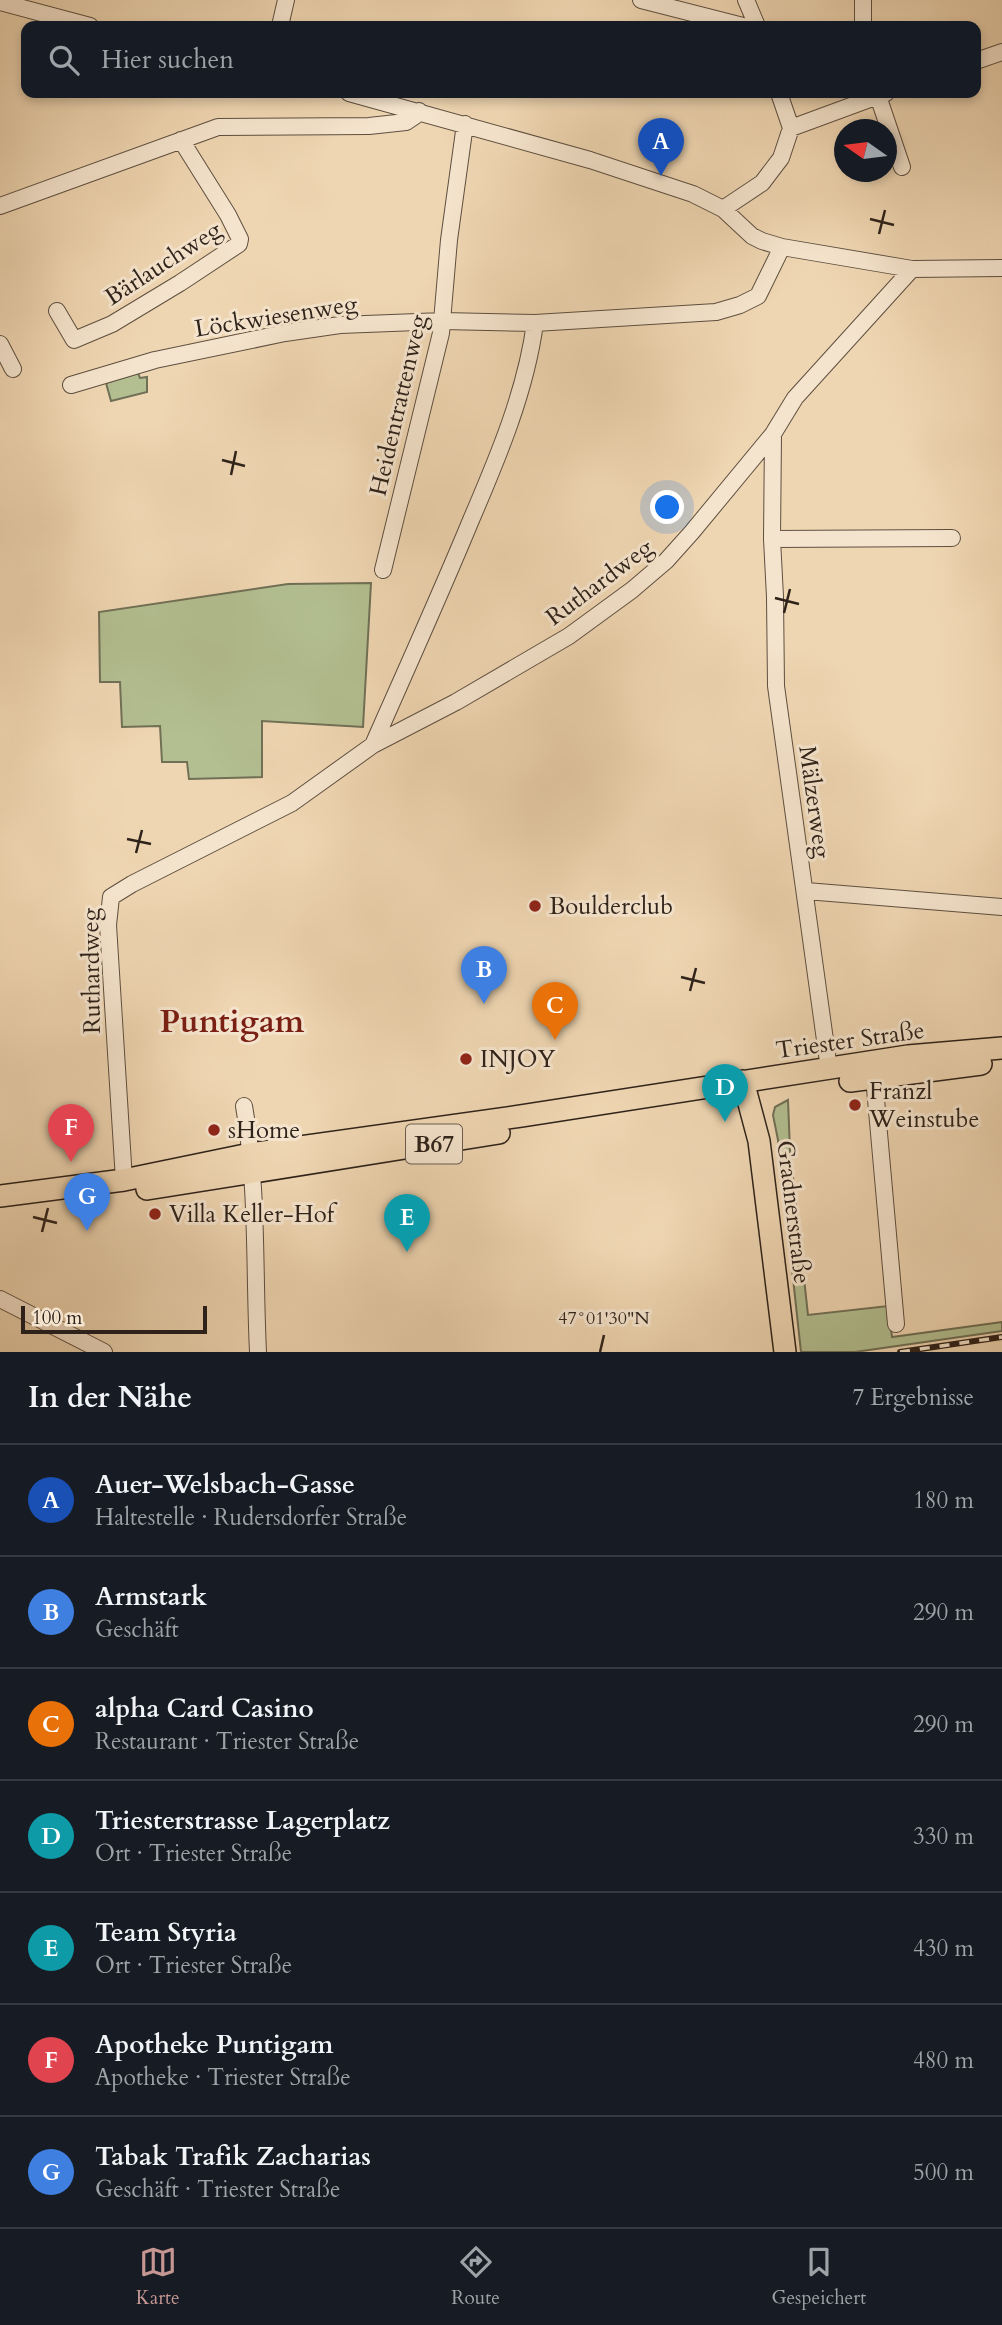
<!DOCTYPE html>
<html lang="de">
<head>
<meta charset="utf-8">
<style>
  :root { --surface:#171b24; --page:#20242c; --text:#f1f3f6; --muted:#9ea1a6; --line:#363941; --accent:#c59692 }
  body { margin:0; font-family:Cardo,serif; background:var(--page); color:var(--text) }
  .compass { position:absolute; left:834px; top:119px; width:63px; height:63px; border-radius:50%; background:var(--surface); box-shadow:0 4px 10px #0003; rotate:284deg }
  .scale { position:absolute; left:21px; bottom:18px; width:186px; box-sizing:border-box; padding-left:7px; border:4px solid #2e221a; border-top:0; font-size:19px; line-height:24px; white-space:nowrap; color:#2e221a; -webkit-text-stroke:5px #f5e4cd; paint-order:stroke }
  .you { position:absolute; left:668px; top:508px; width:24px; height:24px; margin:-18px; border:5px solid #fff; border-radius:50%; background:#1a73e8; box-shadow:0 0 0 10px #1a73e833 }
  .badge { display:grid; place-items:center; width:46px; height:46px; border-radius:50%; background:var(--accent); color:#fff; font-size:23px; font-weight:700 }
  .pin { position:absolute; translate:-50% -58px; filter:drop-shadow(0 2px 4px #0008) }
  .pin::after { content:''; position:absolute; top:37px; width:24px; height:21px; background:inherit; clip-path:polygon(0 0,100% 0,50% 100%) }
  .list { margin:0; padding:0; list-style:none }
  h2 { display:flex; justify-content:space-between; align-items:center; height:91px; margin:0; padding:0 28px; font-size:30px }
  h2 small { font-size:23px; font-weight:400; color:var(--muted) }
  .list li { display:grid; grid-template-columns:46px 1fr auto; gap:21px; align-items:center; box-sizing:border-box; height:112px; padding:0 28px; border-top:2px solid var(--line) }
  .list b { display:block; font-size:26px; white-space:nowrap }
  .list p { margin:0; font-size:23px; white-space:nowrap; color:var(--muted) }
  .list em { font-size:23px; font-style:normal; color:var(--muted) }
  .icon { flex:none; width:38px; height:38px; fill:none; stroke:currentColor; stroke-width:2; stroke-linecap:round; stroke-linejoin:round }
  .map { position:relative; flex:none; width:1002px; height:1352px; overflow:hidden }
  .search { position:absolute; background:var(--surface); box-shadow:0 4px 10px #0003; left:21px; right:21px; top:21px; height:77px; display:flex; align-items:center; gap:18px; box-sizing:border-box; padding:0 24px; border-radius:14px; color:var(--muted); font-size:26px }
  .sheet { height:875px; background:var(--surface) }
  nav { display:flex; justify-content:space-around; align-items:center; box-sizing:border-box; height:98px; border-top:2px solid var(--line); background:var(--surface); font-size:19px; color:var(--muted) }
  nav a { display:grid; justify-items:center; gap:4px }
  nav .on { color:var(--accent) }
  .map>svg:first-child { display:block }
  .green { fill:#b3bf91; stroke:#707056; stroke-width:2 }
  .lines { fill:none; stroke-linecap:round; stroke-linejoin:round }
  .minor-casing { stroke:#5e4f40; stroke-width:18 }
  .major-casing { stroke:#2e221a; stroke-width:24 }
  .minor { stroke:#f5e4cd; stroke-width:16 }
  .major { stroke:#efd6b2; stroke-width:21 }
  .rail-casing { stroke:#2e221a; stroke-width:6 }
  .rail { stroke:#f5e4cd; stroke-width:3.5; stroke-dasharray:10; stroke-linecap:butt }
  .ticks { fill:none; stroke:#2e221a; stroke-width:2.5 }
  .poi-dot { fill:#8f2418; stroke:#f5e4cd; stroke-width:2.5 }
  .labels { text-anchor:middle; stroke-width:6; stroke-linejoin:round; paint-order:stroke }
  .shield { fill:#f5e4cd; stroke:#6a5c50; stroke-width:2 }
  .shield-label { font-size:23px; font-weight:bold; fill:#2e221a }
  .street-label { font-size:24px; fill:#2e221a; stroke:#f5e4cd }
  .poi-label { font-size:24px; fill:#2e221a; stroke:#f5e4cd; text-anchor:start }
  .district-label { font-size:32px; font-weight:bold; fill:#7a1f14; stroke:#f5e4cd }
  .ticks-label { font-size:18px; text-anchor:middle; fill:#2e221a; stroke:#f5e4cd; stroke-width:6; stroke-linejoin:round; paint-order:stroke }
</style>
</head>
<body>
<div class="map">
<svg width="1002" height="1352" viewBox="0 0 1002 1352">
  <rect width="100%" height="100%" fill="#efd6b2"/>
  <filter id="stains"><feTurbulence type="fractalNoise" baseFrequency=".00286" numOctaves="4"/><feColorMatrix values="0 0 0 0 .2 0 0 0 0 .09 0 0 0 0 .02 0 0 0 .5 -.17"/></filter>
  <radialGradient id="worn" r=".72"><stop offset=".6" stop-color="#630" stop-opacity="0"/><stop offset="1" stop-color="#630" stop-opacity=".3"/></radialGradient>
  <path class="green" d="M138,373L140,378L147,377V392L111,401L106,383Z
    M371,583L363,727L262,721V777L189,779L187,762H162L160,726L122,727L120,682H100L99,612L288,584Z
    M788,1100L790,1150L808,1315L888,1306L892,1337L1002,1322V1331L855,1352H801L778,1140L773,1115L775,1107Z"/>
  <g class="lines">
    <defs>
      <path id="minor" d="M641,0L743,26
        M746,0L757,26
        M0,2L90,26
        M280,26L286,0
        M863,26V0
        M976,61L1002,52
        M349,93L590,160L693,194L723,209L752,236L762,241L782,247L912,269L1002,268
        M877,93L902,167
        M791,128L886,93
        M0,206L218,127L369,126L406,122L415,116L419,111
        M723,209L762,183L781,158L791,128L779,93
        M57,311L74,340L112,324L180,283L239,244L240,239L228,215L181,140
        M0,344L13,369
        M71,385L155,360L285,333L340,325L443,321L535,323L716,312L740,305L758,296L782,247
        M773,434L772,539L775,597L776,686L829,1069
        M772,539L952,538
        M383,570L441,333L449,240L465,124
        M373,745C406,670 440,595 471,520C498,457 526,391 535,323
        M806,891L1002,907
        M874,1077L896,1324
        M244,1106C258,1187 254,1270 258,1352
        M124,1180L108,925L111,897L132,884L292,803L373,745L456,702L569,636L632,590L666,561L692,532L773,434L795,398L912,269
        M0,1299L104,1352"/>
      <path id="major" d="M743,1081L759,1141L785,1352
        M850,1081L981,1064
        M147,1189L499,1133
        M0,1196L124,1180L250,1154L521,1116L908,1056L1002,1048"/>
    </defs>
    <use href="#minor" class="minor-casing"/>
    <use href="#major" class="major-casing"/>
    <use href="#minor" class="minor"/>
    <use href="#major" class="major"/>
    <defs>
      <path id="rail" d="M900,1352L1002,1337"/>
    </defs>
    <use href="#rail" class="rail-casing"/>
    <use href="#rail" class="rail"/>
  </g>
  <path class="ticks" d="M870,219L894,225M879,234L885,210M222,460L245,466M231,475L236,451M775,598L799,604M784,613L790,589M127,839L151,844M136,853L142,830M681,977L705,983M690,991L696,968M33,1217L57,1223M42,1232L48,1208M600,1352L604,1335"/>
  <g class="poi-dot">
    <circle cx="535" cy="906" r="7"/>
    <circle cx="466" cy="1059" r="7"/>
    <circle cx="855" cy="1105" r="7"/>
    <circle cx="214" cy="1130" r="7"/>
    <circle cx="155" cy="1214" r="7"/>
  </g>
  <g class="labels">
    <rect class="shield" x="406" y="1124.5" width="56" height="39" rx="5"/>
    <g class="shield-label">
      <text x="434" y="1152">B67</text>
    </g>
    <g class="street-label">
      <text transform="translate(163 263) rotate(-33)" y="8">Bärlauchweg</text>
      <text transform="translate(276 316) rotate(-9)" y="8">Löckwiesenweg</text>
      <text transform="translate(398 405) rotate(-77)" y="8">Heidentrattenweg</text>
      <text transform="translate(599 582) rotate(-37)" y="8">Ruthardweg</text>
      <text transform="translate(815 802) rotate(82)" y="8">Mälzerweg</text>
      <text transform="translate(91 971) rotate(-91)" y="8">Ruthardweg</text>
      <text transform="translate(850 1040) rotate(-8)" y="8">Triester Straße</text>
      <text transform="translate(794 1212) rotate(83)" y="8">Gradnerstraße</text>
    </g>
    <g class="poi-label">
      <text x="549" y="914">Boulderclub</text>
      <text x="480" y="1067">INJOY</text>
      <text x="869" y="1099">Franzl<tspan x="869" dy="28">Weinstube</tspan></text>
      <text x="228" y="1138">sHome</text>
      <text x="169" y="1222">Villa Keller-Hof</text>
    </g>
    <g class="district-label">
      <text x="232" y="1032">Puntigam</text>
    </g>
  </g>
  <g class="ticks-label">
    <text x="604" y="1324">47°01'30"N</text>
  </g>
  <rect width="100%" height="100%" filter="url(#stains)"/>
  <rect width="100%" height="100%" fill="url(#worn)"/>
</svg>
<svg class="compass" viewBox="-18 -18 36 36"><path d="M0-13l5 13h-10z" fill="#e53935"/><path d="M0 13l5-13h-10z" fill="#9ea1a6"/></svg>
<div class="scale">100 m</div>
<div class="you"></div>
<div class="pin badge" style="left:661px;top:176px;background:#1a4fb4">A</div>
<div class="pin badge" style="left:484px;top:1004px;background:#3f7fe0">B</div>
<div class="pin badge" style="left:555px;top:1040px;background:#e8710a">C</div>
<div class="pin badge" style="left:725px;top:1122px;background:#0f9aa8">D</div>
<div class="pin badge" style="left:407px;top:1252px;background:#0f9aa8">E</div>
<div class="pin badge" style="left:71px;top:1162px;background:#e0444e">F</div>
<div class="pin badge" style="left:87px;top:1231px;background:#3f7fe0">G</div>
<div class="search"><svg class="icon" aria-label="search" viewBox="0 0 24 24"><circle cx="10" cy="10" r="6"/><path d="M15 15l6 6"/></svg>Hier suchen</div>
</div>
<section class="sheet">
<h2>In der Nähe<small>7 Ergebnisse</small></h2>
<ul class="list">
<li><span class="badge" style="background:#1a4fb4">A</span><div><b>Auer-Welsbach-Gasse</b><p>Haltestelle · Rudersdorfer Straße</p></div><em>180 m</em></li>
<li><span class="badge" style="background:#3f7fe0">B</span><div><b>Armstark</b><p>Geschäft</p></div><em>290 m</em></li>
<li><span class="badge" style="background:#e8710a">C</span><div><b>alpha Card Casino</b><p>Restaurant · Triester Straße</p></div><em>290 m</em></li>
<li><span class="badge" style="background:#0f9aa8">D</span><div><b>Triesterstrasse Lagerplatz</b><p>Ort · Triester Straße</p></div><em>330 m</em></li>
<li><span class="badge" style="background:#0f9aa8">E</span><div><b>Team Styria</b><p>Ort · Triester Straße</p></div><em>430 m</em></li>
<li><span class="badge" style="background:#e0444e">F</span><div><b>Apotheke Puntigam</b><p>Apotheke · Triester Straße</p></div><em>480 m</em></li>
<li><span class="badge" style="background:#3f7fe0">G</span><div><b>Tabak Trafik Zacharias</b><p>Geschäft · Triester Straße</p></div><em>500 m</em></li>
</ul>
</section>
<nav>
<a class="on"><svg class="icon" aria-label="map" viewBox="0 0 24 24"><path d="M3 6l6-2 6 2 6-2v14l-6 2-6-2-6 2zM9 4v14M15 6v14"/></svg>Karte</a>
<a><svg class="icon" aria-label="directions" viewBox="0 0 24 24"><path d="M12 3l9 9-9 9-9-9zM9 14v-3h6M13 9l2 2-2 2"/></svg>Route</a>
<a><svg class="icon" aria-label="saved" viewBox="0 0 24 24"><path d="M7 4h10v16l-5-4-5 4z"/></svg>Gespeichert</a>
</nav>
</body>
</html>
